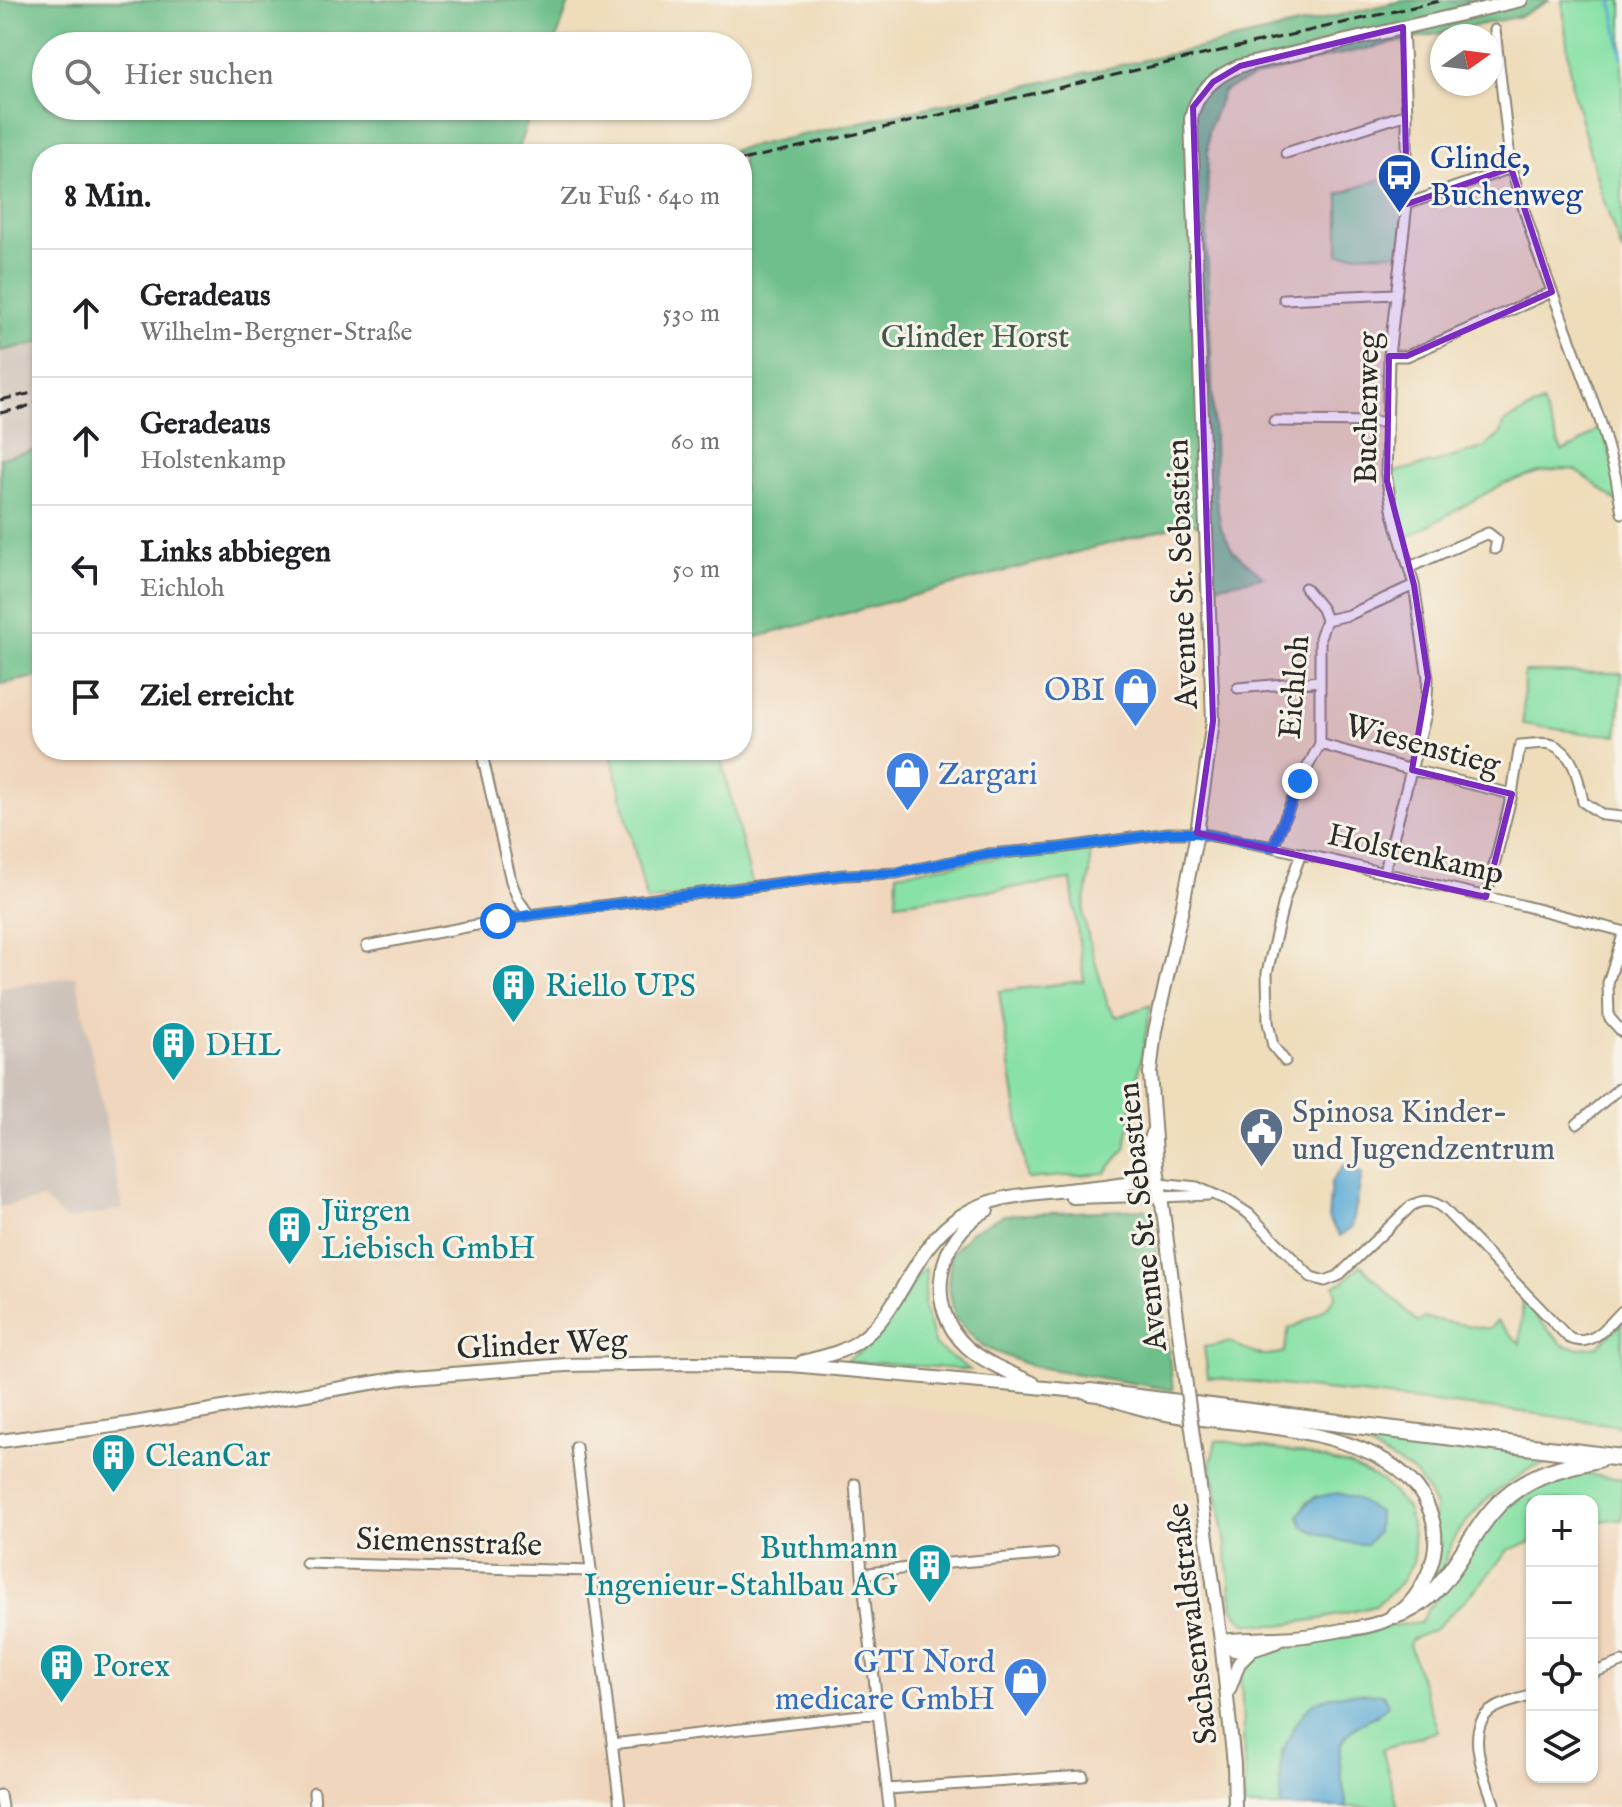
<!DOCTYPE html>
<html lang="de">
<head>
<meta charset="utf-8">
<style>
  :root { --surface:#fff; --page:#f2f2f2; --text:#202124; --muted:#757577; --line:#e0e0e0 }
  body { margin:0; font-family:"IM FELL English",serif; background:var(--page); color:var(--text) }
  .controls { position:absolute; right:24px; bottom:24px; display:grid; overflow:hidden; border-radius:16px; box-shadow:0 2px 6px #0004 }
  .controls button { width:72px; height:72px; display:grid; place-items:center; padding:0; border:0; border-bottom:2px solid var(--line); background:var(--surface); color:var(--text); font:40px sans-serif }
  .compass { position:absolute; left:1430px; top:24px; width:72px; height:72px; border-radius:50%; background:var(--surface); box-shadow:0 2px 6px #0004; rotate:76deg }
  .stop { position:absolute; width:24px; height:24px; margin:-18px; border:6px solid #1a73e8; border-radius:50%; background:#fff }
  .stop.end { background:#1a73e8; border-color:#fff; box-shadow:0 2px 8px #0008 }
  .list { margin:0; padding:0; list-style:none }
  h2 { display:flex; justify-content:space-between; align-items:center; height:104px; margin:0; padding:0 32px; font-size:34px }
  h2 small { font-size:26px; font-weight:400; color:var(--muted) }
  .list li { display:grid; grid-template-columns:52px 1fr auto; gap:24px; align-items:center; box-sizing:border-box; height:128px; padding:0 32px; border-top:2px solid var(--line) }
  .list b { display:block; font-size:30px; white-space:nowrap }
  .list p { margin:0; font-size:26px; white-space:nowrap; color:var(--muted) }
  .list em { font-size:26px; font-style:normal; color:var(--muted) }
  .icon { flex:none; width:44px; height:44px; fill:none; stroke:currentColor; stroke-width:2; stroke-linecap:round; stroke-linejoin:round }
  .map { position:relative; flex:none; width:1622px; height:1807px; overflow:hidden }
  .search { position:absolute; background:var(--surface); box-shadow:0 2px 6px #0004; left:32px; top:32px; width:720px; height:88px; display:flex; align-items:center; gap:20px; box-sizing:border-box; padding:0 28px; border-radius:44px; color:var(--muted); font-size:30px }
  .panel { position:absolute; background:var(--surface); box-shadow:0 2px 6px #0004; left:32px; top:144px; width:720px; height:616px; border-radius:32px }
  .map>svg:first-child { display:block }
  .built { fill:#f0d6bc }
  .industrial { fill:#cec2b9 }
  .green { fill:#88e1a6; stroke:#5a8668; stroke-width:2; fill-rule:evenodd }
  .forest { fill:#6ebf8b; stroke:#4c755b; stroke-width:2 }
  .water { fill:#5cabd6; stroke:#446b80; stroke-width:2 }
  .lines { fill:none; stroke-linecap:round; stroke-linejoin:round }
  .stream { stroke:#5cabd6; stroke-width:3 }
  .street-casing { stroke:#8c8472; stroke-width:13 }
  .secondary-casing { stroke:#8c8472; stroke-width:16 }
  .highway-casing { stroke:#8c8472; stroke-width:20 }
  .street { stroke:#fff; stroke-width:9 }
  .secondary { stroke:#fff; stroke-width:12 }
  .highway { stroke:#fff; stroke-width:16 }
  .rail { stroke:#2b2b2b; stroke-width:3; stroke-dasharray:12 6; stroke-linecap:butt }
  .secondary-bridge-casing { stroke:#8c8472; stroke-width:16; stroke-linecap:butt }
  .secondary-bridge { stroke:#fff; stroke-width:12 }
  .route { stroke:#1a73e8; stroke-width:10 }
  .marked { fill:#7b2cbf; fill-opacity:0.2; stroke:#7b2cbf; stroke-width:6; stroke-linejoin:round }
  .labels { text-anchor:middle; stroke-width:6; stroke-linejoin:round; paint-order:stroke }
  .transit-label { font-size:32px; fill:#164399; stroke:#f7f3e8; text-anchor:start }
  .park-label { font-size:32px; fill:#42584a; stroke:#f7f3e8 }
  .street-label { font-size:32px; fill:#2b2b2b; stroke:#f7f3e8 }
  .shop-label { font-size:32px; fill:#366cbe; stroke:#f7f3e8; text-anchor:end }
  .culture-label { font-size:32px; fill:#0d838f; stroke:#f7f3e8; text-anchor:start }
  .service-label { font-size:32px; fill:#4e5e75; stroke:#f7f3e8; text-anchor:start }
</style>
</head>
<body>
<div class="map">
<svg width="1622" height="1807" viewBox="0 0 1622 1807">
  <rect width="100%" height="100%" fill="#f7f3e8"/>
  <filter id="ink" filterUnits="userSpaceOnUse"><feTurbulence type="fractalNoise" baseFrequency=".0125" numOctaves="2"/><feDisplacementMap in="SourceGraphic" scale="16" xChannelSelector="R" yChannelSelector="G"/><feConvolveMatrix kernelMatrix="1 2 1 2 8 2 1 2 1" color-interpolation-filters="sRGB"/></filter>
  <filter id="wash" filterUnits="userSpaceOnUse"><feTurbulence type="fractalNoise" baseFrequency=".006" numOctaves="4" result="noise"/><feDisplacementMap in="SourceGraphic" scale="32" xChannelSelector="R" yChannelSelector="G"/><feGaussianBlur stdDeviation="1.8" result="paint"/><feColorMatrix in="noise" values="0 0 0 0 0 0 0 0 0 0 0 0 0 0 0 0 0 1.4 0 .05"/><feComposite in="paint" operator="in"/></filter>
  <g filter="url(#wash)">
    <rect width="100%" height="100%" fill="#eedcba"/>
    <path class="built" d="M1191,522L1198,738L1125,1149L1105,1173L1002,1181L938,1206L846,1307L807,1330L397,1368L0,1440V1207L43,1199L75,976L0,988V684L42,676V750H742V641Z
      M711,1376L1170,1446L1183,1492L1203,1629L1212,1750L1213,1807H0V1446L45,1442L392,1385Z
      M1610,1525L1622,1527V1807H1398L1382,1748L1438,1731L1414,1646L1456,1622L1484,1595L1511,1556L1532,1549V1777H1592V1531Z"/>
    <path class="industrial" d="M42,342V448L0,458V351Z
      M76,976L123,1209L66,1220L43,1199L0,1207V988Z"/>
    <path class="green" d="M1562,0H1622V253L1601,193L1572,88Z
      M1407,170L1401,253L1339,254V194Z
      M1542,403L1562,451L1575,446L1603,425L1622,505L1576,470L1564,469L1539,472L1503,484L1401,541L1386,474L1437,462L1483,448L1500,435L1505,422Z
      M1524,672L1622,673L1617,735L1582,733L1523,724Z
      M610,750H719L753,888L647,901Z
      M1090,844V873L1083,914L1089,940L1108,1006L1117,1017L1151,1005L1125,1149L1105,1173L1027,1179L999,991L1084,981L1071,880L896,903L897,873Z
      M1361,1265L1418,1323L1424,1318L1489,1329L1497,1321L1520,1344L1523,1299L1536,1313L1535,1316L1563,1345L1581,1348L1598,1346L1622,1322V1426L1523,1412L1208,1377L1204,1347L1231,1342C1249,1353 1263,1359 1284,1352L1289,1328C1300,1325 1329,1309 1334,1299C1337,1293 1336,1291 1334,1285L1344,1281Z
      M926,1269L924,1306L935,1346L970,1370L883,1363L845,1362L875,1340L922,1270Z
      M1290,1422L1567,1457L1532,1468L1498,1490L1479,1507L1455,1536L1443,1565L1424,1591L1435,1507L1424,1485L1411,1471L1391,1459L1347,1436Z
      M1216,1440L1298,1453L1351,1466L1382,1481L1407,1508L1413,1534L1414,1560L1400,1584L1375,1606L1321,1619L1279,1625L1245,1623L1233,1609L1225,1538L1211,1463ZM1317,1496L1339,1540L1303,1527L1299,1516L1306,1503Z
      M1582,1474L1622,1479V1520L1610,1519L1592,1524V1501H1532V1542L1508,1550L1476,1589L1434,1630L1412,1639L1409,1644L1438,1731L1382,1749L1398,1807H1347C1339,1762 1327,1734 1379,1715L1282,1750L1280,1783L1281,1807H1244L1245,1785L1241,1676L1249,1658L1263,1651L1365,1633L1389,1626L1420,1623L1428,1609L1456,1577L1488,1522L1523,1496L1555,1481Z"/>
    <path class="forest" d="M0,0H570L554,46H46V106H533L516,154H42V342L0,351Z
      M1406,0H1550L1521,16L1328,57L1252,78L1223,91L1208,132L1207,249L1216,499L1221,528L1233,551L1264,577L1208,587L1205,529L1191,522L742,641V154H715L1199,48Z
      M42,448V676L0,684V458Z
      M1145,1209L1152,1217L1173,1390L1031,1366L983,1347L955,1318L948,1284L951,1254L972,1231L1004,1215Z"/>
    <path class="water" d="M1344,1165L1362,1174L1352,1228L1340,1236L1328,1218L1331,1182Z
      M1338,1493L1356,1499L1378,1512L1377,1533L1367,1544C1345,1545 1324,1535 1303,1527L1299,1516C1310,1496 1317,1496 1338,1493Z
      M1348,1693L1383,1694L1388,1704C1377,1718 1371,1716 1358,1725C1351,1730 1343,1736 1341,1744C1337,1760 1344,1790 1347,1807H1281C1279,1771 1278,1748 1300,1718C1304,1713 1307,1707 1312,1704C1323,1697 1336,1695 1348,1693Z"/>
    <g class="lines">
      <path class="stream" d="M1612,0L1622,58"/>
    </g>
  </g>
  <g filter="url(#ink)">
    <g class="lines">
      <defs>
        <path id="street" d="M1495,30L1511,168L1537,251L1600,420L1616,478L1622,513
          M1286,153L1407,114
          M1407,204L1511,168
          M1284,299L1395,294
          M1389,356H1407L1552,292
          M1274,421L1386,422
          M1410,567L1488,533L1497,540L1495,549
          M1305,588L1322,609L1326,620L1349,615L1414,585
          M1238,688L1320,681
          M1320,744L1412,770L1512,794
          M481,750L511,881L518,899L529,915
          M1273,847L1300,781L1320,744V638L1326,620
          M1384,872L1426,714L1428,678L1414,585L1393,514L1386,474L1389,356L1407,204V114L1403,27
          M1486,897L1512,794L1520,745C1529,745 1545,741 1553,745C1575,754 1579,782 1583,802L1603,815L1622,817
          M1622,938L1608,983L1609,1017L1622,1032
          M367,946L529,915L843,875L897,873L988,854L1060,848L1168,833H1197L1273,847L1521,905L1622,931
          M1285,1061L1273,1046L1268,1022L1267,973L1284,901L1301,853
          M1577,1124L1622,1086
          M1159,1183L1197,1187L1229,1201L1249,1214L1311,1277L1325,1281L1338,1276L1411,1206C1423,1199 1432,1200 1443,1208L1569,1338C1592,1349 1607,1326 1622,1311
          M1161,1197L1209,1195
          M576,1447L620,1807
          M855,1484L862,1574L889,1807
          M306,1563L591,1571
          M862,1574L938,1564L1053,1554
          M1592,1673L1622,1662
          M612,1744L878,1713
          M887,1789L1083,1776
          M314,1792L315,1807
          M0,1795L2,1807
          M1495,1807C1487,1782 1463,1731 1490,1711C1501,1703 1519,1700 1532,1695"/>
        <path id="secondary" d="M1128,1183L1142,1167L1152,1133
          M1072,1197L1143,1195L1161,1197
          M987,1210C937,1237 923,1307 967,1347C985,1363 1011,1373 1033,1383
          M802,1362C822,1357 842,1353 859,1341C904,1309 911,1247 962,1215C994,1195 1031,1194 1067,1190C1092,1188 1116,1185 1140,1181L1159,1183
          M1186,1385L1157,1166L1150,1073L1155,1031L1182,909L1197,833L1213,721L1191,119C1195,93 1217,75 1240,66L1521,0
          M1193,1436L1221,1641L1234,1764L1235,1807
          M0,1441L128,1424L401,1378L565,1365L695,1363L791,1365L1090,1392C1119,1402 1148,1412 1178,1416C1251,1427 1397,1427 1429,1509C1437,1528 1437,1549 1430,1568C1423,1586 1412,1605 1394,1616C1380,1625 1359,1628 1342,1630C1326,1633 1310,1636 1294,1637C1269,1639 1245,1638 1221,1641
          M1221,1641C1237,1660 1256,1648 1276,1642
          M1229,1690L1239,1663L1251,1651"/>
        <path id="highway" d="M1090,1392L1622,1458
          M1395,1615C1455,1597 1465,1527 1512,1492C1538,1472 1567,1466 1598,1459"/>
      </defs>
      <use href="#street" class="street-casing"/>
      <use href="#secondary" class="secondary-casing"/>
      <use href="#highway" class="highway-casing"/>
      <use href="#street" class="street"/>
      <use href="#secondary" class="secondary"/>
      <use href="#highway" class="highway"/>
      <path class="rail" d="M742,160L1444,0
        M0,400L42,391
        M0,413L23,408L42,400"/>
      <defs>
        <path id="secondary-bridge" d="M1186,1385L1193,1436"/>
      </defs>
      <use href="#secondary-bridge" class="secondary-bridge-casing"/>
      <use href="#secondary-bridge" class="secondary-bridge"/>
    </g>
  </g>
  <g class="lines" filter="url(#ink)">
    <path class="route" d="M498,921L529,915L843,875L897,873L988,854L1060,848L1168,833H1197L1273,847L1300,781"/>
  </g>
  <path class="marked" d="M1403,27L1407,204L1511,168L1552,292L1407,356H1389L1387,481L1414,585L1428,678L1412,770L1512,794L1486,897L1197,833L1213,721L1193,107L1213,82L1240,66Z"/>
  <defs>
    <symbol id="bus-pin" viewBox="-11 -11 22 30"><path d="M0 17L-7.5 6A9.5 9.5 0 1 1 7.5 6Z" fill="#1a4fb4" stroke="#f7f3e8"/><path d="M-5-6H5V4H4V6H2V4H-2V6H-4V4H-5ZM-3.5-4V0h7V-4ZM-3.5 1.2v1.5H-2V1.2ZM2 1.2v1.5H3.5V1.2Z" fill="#fff"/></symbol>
    <symbol id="shop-pin" viewBox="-11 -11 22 30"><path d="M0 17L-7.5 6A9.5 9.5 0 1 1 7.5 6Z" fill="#3f7fe0" stroke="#f7f3e8"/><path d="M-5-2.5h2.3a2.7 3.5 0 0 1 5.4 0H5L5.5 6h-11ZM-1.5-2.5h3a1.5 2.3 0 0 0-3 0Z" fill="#fff"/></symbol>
    <symbol id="building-pin" viewBox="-11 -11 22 30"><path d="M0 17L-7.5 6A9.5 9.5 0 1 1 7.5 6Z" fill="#0f9aa8" stroke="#f7f3e8"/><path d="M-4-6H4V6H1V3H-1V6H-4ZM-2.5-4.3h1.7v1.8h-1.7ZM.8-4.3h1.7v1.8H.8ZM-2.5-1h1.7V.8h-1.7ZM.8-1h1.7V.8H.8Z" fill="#fff"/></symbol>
    <symbol id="civic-pin" viewBox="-11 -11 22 30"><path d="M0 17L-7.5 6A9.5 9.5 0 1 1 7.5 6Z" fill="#5c6f8a" stroke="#f7f3e8"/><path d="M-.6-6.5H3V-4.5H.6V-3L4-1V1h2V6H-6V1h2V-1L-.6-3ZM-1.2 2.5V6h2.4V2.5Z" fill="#fff"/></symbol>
  </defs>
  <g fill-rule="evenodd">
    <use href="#bus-pin" x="1374" y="150" width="51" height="69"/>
    <use href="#shop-pin" x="1110" y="664" width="51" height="69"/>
    <use href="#shop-pin" x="882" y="748" width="51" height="69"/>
    <use href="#building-pin" x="488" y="960" width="51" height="69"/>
    <use href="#building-pin" x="148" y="1018" width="51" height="69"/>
    <use href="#civic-pin" x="1236" y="1104" width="51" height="69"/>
    <use href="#building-pin" x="264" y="1202" width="51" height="69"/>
    <use href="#building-pin" x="88" y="1430" width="51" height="69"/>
    <use href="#building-pin" x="904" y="1540" width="51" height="69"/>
    <use href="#building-pin" x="36" y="1640" width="51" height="69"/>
    <use href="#shop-pin" x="1000" y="1654" width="51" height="69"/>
  </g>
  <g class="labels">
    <g class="transit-label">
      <text x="1430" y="168">Glinde,<tspan x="1430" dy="37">Buchenweg</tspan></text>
    </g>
    <g class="park-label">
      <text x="975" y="347">Glinder Horst</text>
    </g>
    <g class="street-label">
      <text transform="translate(1366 408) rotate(-89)" y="11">Buchenweg</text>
      <text transform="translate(1181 574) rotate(-92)" y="11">Avenue St. Sebastien</text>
      <text transform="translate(1293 687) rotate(-85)" y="11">Eichloh</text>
      <text transform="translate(1423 744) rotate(15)" y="11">Wiesenstieg</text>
      <text transform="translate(1416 853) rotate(13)" y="11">Holstenkamp</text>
      <text transform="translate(1141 1217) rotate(-96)" y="11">Avenue St. Sebastien</text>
      <text transform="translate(542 1343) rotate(-3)" y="11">Glinder Weg</text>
      <text transform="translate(449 1541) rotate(2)" y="11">Siemensstraße</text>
      <text transform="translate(1191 1624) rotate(-97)" y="11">Sachsenwaldstraße</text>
    </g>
    <g class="shop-label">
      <text x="1105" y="700">OBI</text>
      <text x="938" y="784" text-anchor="start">Zargari</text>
      <text x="995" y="1672">GTI Nord<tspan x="995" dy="37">medicare GmbH</tspan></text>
    </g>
    <g class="culture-label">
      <text x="545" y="996">Riello UPS</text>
      <text x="205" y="1055">DHL</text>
      <text x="321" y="1221">Jürgen<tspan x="321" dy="37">Liebisch GmbH</tspan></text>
      <text x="145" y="1466">CleanCar</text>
      <text x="898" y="1558" text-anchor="end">Buthmann<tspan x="898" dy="37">Ingenieur-Stahlbau AG</tspan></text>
      <text x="93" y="1676">Porex</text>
    </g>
    <g class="service-label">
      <text x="1292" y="1122">Spinosa Kinder-<tspan x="1292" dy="37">und Jugendzentrum</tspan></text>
    </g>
  </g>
</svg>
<div class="controls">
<button>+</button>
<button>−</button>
<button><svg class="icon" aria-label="locate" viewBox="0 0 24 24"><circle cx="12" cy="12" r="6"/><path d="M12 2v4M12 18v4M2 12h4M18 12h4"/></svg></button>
<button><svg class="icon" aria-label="layers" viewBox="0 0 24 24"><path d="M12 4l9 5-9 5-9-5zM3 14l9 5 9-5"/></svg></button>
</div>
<svg class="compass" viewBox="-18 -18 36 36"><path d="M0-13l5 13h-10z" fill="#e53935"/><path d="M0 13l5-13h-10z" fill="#757577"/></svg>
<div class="stop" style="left:498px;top:921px"></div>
<div class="stop end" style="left:1300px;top:781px"></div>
<div class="search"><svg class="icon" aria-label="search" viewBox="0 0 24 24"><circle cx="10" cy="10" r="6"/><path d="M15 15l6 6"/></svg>Hier suchen</div>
<section class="panel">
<h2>8 Min.<small>Zu Fuß · 640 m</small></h2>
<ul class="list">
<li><svg class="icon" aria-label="ahead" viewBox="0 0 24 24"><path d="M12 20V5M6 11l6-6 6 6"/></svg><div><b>Geradeaus</b><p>Wilhelm-Bergner-Straße</p></div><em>530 m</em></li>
<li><svg class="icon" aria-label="ahead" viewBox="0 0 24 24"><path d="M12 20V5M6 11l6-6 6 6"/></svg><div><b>Geradeaus</b><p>Holstenkamp</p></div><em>60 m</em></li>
<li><svg class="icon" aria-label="left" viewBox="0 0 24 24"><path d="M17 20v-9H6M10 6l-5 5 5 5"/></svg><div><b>Links abbiegen</b><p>Eichloh</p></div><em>50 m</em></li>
<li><svg class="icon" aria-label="arrive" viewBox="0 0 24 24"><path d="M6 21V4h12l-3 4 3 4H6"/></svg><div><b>Ziel erreicht</b></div></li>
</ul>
</section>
</div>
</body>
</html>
